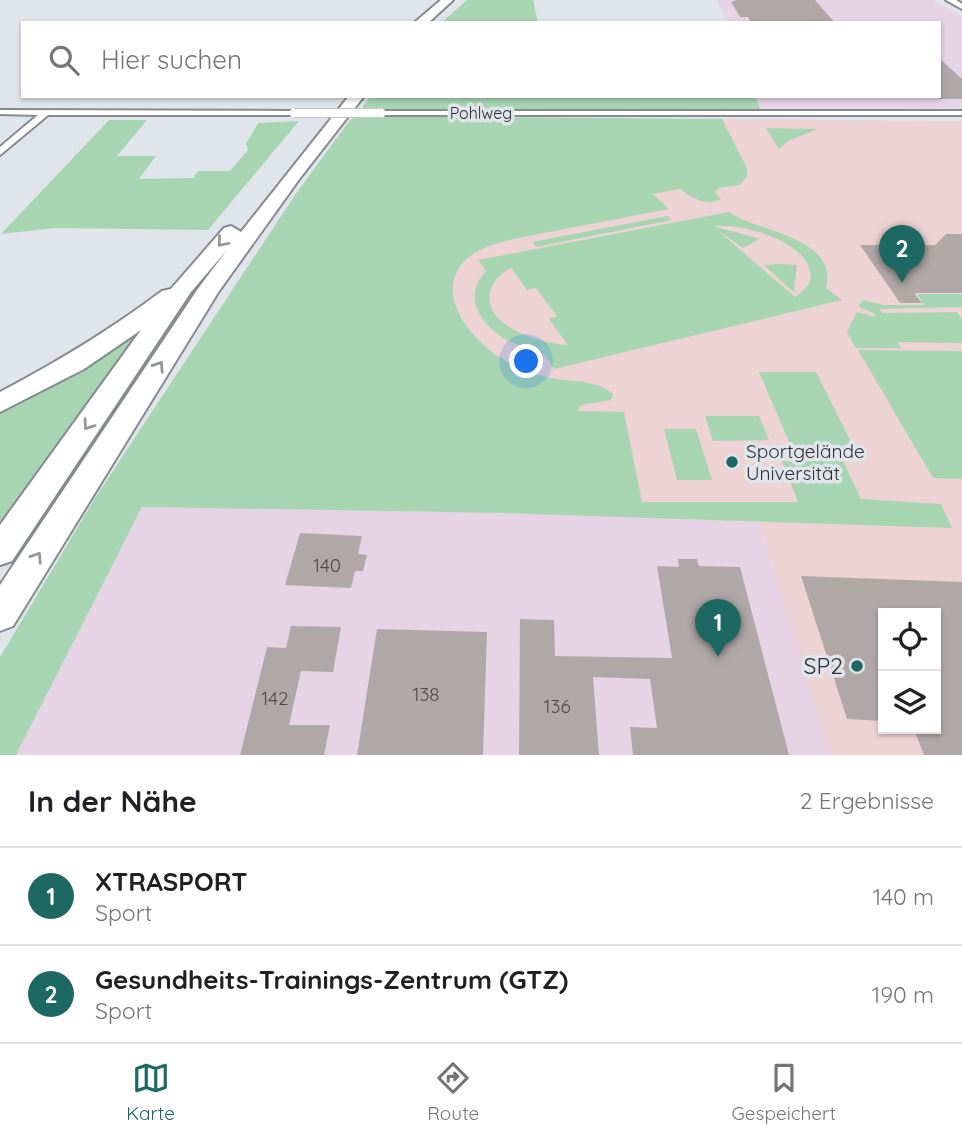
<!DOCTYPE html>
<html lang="de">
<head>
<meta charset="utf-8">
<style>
  :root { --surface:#fff; --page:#f6f6f6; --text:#202124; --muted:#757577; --line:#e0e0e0; --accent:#1d6862 }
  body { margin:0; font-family:Quicksand,sans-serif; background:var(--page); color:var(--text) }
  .controls { position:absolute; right:21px; bottom:21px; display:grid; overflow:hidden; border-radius:0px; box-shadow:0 2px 5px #0004 }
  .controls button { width:63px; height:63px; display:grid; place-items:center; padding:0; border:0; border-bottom:2px solid var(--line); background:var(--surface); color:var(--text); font:35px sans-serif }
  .you { position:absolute; left:527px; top:362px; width:24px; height:24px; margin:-18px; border:5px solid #fff; border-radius:50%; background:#1a73e8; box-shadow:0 0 0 10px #1a73e833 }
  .badge { display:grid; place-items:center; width:46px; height:46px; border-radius:50%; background:var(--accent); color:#fff; font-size:23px; font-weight:700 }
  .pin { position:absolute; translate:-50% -58px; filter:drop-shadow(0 2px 4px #0008) }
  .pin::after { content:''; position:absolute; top:37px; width:24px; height:21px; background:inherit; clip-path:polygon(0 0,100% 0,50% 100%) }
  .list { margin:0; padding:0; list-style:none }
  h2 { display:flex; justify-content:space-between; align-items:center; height:91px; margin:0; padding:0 28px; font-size:30px }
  h2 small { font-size:23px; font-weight:400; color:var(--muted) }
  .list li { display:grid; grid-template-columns:46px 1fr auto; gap:21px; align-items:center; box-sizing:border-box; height:98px; padding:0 28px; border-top:2px solid var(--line) }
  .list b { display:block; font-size:26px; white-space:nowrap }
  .list p { margin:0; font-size:23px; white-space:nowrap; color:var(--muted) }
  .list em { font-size:23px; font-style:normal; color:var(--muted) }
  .icon { flex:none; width:38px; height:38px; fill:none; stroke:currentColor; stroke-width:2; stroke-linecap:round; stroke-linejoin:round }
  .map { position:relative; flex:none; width:962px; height:755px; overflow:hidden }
  .search { position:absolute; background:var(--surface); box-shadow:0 2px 5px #0004; left:21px; right:21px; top:21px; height:77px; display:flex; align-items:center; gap:18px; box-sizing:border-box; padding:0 24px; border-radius:0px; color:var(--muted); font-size:26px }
  .sheet { height:287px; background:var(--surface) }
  nav { display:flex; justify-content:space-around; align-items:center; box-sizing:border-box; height:98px; border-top:2px solid var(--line); background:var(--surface); font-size:19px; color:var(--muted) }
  nav a { display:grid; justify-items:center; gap:4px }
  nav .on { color:var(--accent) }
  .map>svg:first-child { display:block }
  .commercial { fill:#e6d4e6 }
  .education { fill:#eed3d4; fill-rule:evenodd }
  .green { fill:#a7d5b2; fill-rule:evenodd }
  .building { fill:#b0a8a6 }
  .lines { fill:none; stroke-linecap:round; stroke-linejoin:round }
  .street-casing { stroke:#868b90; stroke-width:4 }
  .secondary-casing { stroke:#868b90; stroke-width:4 }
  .highway-casing { stroke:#868b90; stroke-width:4 }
  .street { fill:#fff; fill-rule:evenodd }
  .secondary { fill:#fff; fill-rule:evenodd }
  .highway { fill:#fff; fill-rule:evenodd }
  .street-bridge-casing { stroke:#868b90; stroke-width:10; stroke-linecap:butt }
  .street-bridge { stroke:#fff; stroke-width:9 }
  .oneway { stroke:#969798 }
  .poi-dot { fill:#1d6862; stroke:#e0e5eb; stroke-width:2.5 }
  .labels { text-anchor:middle; stroke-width:7; stroke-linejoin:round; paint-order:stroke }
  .far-street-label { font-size:16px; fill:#2d2f31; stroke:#e0e5eb }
  .poi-label { font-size:19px; fill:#2d2f31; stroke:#e0e5eb; text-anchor:start }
  .near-number-label { font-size:19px; fill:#4e4d4e }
  .near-poi-label { font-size:23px; fill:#2d2f31; stroke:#e0e5eb; text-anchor:end }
</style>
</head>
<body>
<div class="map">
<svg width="962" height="755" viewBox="0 0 962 755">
  <rect width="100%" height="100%" fill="#e0e5eb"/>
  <path class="commercial" d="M717,0H933L962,16V108L761,110L755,96H939V23H728Z
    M142,507L503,513L759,522L830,755H16Z"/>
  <path class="education" d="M722,119L962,121V755H830L759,522L503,513L419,274L654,176L719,188L747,168ZM883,613H936V729H883Z"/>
  <path class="green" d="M467,0H533L538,23H441Z
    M371,96H755L761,110H363V106Z
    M358,116L722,119L747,168V176L740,185L719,188L715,192L721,199C706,207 693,198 680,189L653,194L669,209L508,240C495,244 480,248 469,257C430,290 469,338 501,358C517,367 538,376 556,379C577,382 596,380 613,394L611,400L581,405L578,411L624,412L642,502H798L782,461H843L861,499L941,504L952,528L503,513L142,507L16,755H0V657L97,495L295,195L350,120Z
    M109,120H147L117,156H156L139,179L193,178L198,171H230L248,150L246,144L258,123L299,121L208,230L55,228L1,234Z
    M766,128L818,129L790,140L779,149Z
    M729,212C755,232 839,236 826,288L842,300L554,369C551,364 548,358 544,355C537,349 522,347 513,343C485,330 459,299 486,271L478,260ZM713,226C740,223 803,239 810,271C813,283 804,291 795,297L717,230L743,248L760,239ZM511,268L527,290L536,288L557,316L549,319L568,345C542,344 483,327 490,292C493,280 501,273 511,268Z
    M667,216L672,220L536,247L532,242Z
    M780,264L797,265L794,289L797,292L792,291L764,265Z
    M917,294H962V307L880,309L882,313L957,312L962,319V343L898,342L901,348H856L847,332L857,312L876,317L874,313L859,307L862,300L884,305H924Z
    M162,311L0,533V410Z
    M858,350L962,351V479L933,478Z
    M759,372H816L856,452L793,451Z
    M705,416H759L769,440L713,441Z
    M664,429H696L712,480H677Z"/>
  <path class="building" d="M737,0H815L835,23H751L748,17H740L731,2Z
    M939,58L962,79V99H939Z
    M946,234H962V293H914L922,303H900L860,245H935Z
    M300,533L362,536L358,554L367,555L363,571H355L351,588L285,585Z
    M678,559H697L699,566L740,567L789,755H633L630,727L657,728L650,679L593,677L599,755H519L520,619L554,620L555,656L672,658L657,566L679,567Z
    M801,576L962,582V755H924L914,729H936V613H883V721L847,719Z
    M291,626L341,627L333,672L301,671L289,725H330L324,755H240L267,647L286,648Z
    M377,629L487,632L483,755H357Z"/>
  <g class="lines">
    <defs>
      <path id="street" d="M0,110L294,111L298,113L294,115H48L0,155V147L38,115L0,114Z
        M378,111H962V115H381L377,113Z"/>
      <path id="secondary" d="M946,0H956L962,4V9Z"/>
      <path id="highway" d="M441,0H453L428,23H414Z
        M349,96H364L300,178L219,291L13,626L0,631V585L197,290L227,250L191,292L12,561L0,565V525L141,330L84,369L0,412V392C57,362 110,330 162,291L171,289L224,228L231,226L241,232Z"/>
    </defs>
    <use href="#street" class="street-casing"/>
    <use href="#secondary" class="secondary-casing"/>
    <use href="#highway" class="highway-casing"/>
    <use href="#street" class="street"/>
    <use href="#secondary" class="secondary"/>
    <use href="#highway" class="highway"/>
    <defs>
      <path id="street-bridge" d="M294,113H381"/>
    </defs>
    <use href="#street-bridge" class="street-bridge-casing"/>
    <use href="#street-bridge" class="street-bridge"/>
  </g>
  <defs><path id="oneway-chevron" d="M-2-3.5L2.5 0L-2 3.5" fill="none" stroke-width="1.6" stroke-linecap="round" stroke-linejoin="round" transform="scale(1.75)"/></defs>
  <g class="oneway">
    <use href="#oneway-chevron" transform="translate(222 242) rotate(130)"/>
    <use href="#oneway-chevron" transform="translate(159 366) rotate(-57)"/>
    <use href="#oneway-chevron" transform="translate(88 425) rotate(125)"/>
    <use href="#oneway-chevron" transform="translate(37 557) rotate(-57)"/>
  </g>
  <g class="poi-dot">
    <circle cx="732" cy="462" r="7"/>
    <circle cx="857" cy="666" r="7"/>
  </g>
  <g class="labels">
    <g class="far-street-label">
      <text x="481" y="119">Pohlweg</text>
    </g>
    <g class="poi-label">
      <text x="746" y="458">Sportgelände<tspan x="746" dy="22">Universität</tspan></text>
    </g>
    <g class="near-number-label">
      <text x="327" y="572">140</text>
      <text x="426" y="701">138</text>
      <text x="275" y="705">142</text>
      <text x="557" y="713">136</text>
    </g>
    <g class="near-poi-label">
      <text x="843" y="674">SP2</text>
    </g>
  </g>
</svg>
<div class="controls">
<button><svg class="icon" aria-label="locate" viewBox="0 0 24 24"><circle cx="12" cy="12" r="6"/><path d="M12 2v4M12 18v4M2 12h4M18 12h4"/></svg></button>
<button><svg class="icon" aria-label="layers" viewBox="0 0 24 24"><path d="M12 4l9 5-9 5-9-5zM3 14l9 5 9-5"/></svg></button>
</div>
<div class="you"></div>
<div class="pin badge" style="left:718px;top:657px">1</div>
<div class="pin badge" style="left:902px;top:283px">2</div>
<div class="search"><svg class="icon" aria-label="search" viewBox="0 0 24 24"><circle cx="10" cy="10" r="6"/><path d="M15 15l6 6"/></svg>Hier suchen</div>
</div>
<section class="sheet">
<h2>In der Nähe<small>2 Ergebnisse</small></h2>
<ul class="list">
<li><span class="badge">1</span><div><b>XTRASPORT</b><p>Sport</p></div><em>140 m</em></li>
<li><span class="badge">2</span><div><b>Gesundheits-Trainings-Zentrum (GTZ)</b><p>Sport</p></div><em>190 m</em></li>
</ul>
</section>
<nav>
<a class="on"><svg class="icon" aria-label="map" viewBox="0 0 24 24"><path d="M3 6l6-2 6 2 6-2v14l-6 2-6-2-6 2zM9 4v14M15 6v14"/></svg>Karte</a>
<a><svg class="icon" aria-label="directions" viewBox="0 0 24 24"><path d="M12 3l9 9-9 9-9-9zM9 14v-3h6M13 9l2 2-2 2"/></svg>Route</a>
<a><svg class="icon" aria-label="saved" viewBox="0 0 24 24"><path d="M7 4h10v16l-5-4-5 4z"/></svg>Gespeichert</a>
</nav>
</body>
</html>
